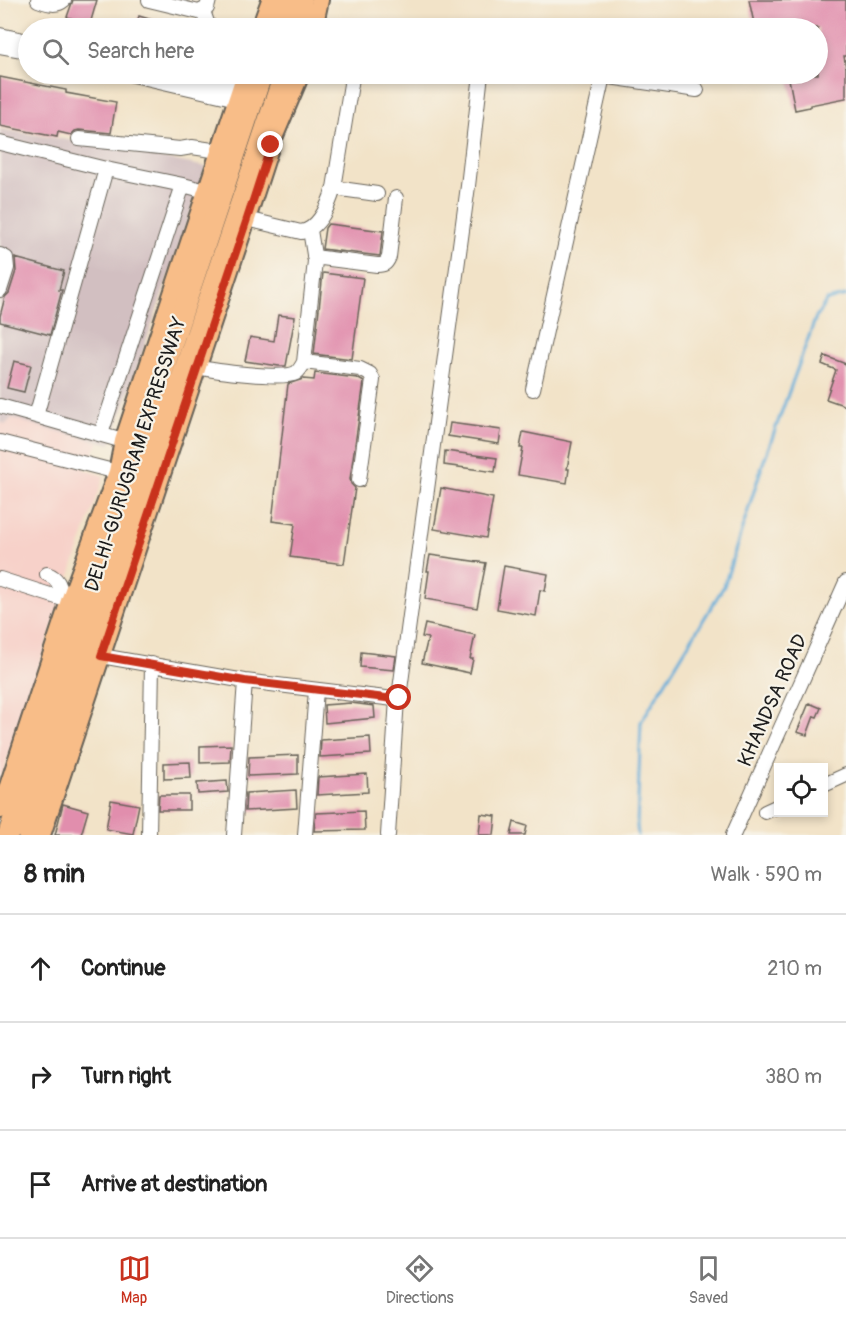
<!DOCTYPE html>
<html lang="en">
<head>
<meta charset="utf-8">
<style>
  :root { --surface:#fff; --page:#f2f2f2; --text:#222; --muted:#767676; --line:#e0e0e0; --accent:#c8321e }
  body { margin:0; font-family:Pangolin,sans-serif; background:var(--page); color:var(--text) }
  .controls { position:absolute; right:18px; bottom:18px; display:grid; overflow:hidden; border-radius:0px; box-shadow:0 3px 9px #0003 }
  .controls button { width:54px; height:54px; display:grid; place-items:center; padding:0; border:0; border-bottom:2px solid var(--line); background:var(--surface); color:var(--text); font:30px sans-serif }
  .stop { position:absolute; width:18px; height:18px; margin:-14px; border:4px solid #c8321e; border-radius:50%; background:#fff }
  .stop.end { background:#c8321e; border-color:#fff; box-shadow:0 2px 6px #0008 }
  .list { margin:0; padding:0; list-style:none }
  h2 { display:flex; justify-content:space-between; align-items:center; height:78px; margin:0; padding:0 24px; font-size:26px }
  h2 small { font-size:20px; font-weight:400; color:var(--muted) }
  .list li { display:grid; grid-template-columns:39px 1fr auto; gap:18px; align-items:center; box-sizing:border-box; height:108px; padding:0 24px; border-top:2px solid var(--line) }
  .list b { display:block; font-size:22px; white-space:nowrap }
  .list em { font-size:20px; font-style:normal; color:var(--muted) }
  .icon { flex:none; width:33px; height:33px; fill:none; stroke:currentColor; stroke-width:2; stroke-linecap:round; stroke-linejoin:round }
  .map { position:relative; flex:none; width:846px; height:835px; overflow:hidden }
  .search { position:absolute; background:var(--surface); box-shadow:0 3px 9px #0003; left:18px; right:18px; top:18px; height:66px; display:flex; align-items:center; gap:15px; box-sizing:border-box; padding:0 21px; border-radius:33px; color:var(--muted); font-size:22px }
  .sheet { height:402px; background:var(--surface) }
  nav { display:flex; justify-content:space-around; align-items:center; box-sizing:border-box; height:84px; border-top:2px solid var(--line); background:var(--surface); font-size:16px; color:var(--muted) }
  nav a { display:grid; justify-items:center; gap:3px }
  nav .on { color:var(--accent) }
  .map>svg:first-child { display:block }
  .built { fill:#f7d1c9 }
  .industrial { fill:#d2bfc1 }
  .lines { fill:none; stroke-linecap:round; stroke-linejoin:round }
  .stream { stroke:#61acd9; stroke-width:3 }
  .building { fill:#e18ead }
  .minor-casing { stroke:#676258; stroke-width:16 }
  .major-casing { stroke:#676258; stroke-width:20 }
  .highway-casing { stroke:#676258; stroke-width:22 }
  .minor { stroke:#fff; stroke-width:14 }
  .major { stroke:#f8bd88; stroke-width:16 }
  .highway { stroke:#f8bd88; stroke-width:20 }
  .route { stroke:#c8321e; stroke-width:8 }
  .labels { text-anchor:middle; stroke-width:4.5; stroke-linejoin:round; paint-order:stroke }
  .street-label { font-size:20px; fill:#1c1c1c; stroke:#f7f3e8 }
</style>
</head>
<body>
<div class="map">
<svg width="846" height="835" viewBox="0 0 846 835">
  <rect width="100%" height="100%" fill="#f7f3e8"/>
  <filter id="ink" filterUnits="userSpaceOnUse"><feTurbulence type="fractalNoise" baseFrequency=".0167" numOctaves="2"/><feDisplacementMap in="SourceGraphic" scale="12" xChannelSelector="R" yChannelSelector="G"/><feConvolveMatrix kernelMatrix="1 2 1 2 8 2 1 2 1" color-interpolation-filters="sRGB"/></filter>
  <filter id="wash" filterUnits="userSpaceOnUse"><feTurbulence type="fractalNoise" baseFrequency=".008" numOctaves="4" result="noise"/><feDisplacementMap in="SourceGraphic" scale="24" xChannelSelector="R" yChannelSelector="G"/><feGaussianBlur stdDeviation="1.35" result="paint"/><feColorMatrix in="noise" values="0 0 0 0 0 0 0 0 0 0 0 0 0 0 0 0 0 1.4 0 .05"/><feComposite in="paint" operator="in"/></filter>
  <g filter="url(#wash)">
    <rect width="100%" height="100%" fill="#f2e3c8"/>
    <path class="built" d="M12,418L99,442L84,469L104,476L0,781V422L6,424Z"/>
    <path class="industrial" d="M0,129L106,146L206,167L111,444L47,429L12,418L6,424L0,422Z"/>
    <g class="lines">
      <path class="stream" d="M638,835L637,826L641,722L724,586L762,466L816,317L827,300L846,296"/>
    </g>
    <g id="blocks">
      <path class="building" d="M73,0H97L90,24L67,17Z
        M749,0H846V56H844L846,68V98L810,105V107L795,110L789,79L806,76V74H818V28H755Z
        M139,16L156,21L154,28H135Z
        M0,77L66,90V93L116,102L111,133L79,130L75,131L71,135L58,132L57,137L0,126Z
        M328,224L383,231L380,256L322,249L325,228Z
        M15,258L64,271L59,290H62L50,335L0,322V316L5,297L9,293L16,271Z
        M323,273L363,278L352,359L314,354Z
        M278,315L295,317L286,366H279L245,361L250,337L274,341Z
        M825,356L846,364V406L826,399L836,370L822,364Z
        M14,361L31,365L24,392L7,388Z
        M315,373L357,378L364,382L350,479L351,484L355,488L344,564L290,557L295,524L272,521L288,384L303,379L314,380Z
        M450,423L501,430L499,444L448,436Z
        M523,432L572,442L567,469H569L567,483L518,475L523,448H520Z
        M445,451L497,458L495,472L444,465Z
        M441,488L493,498L486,538L434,529Z
        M430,555L486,563L477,608L425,599L429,571H427Z
        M504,566L548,574L545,591L540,590L536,616L497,609Z
        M425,624L475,635L470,659H473L470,673L422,663L428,638L422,637Z
        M361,652L396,656L394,670L360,667Z
        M351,703L374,706L375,718L325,723L324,705Z
        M809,703L821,708L817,717L814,716L807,735L797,732Z
        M370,737L371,754L320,757L321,740Z
        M231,745L230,762L200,763V746Z
        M298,755V774L248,776L249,757Z
        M190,762L191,778L164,779V763Z
        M367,774L368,792L317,795L318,777Z
        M227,781L228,792L198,794L197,783Z
        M296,790L297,808L245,811L246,793Z
        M159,795H189V810H158Z
        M111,800L139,805L133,834L106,829Z
        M63,804L88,811L81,835H55Z
        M364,811L365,830L314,831L316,813Z
        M481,814L496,816L494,835H479Z
        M514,822L527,826L525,835H511Z"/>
    </g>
  </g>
  <g filter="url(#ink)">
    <use href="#blocks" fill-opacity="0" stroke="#676258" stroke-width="1.5"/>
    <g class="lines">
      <defs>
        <path id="minor" d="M38,0C47,3 56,7 64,0
          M149,0L199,12L207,8L209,0
          M203,11L209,28
          M0,35L28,41
          M0,46L28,51
          M129,74L237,99
          M181,74L241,86
          M543,74L603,76L697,90
          M79,139L180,149L192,147L219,151
          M0,143L106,169L183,185L206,191
          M334,188L377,194
          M247,219L301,232C320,229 329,204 334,188L352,78
          M0,255L6,258L7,268L0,290
          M314,257L377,265C384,265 386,264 389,257L396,198
          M304,362L360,369L370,374L373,380L359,480
          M197,367C214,371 283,380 296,373C300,370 302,366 304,362L315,261L310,230
          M533,389L603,76
          M0,406L36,416L123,441
          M36,416L106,169
          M101,434L183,185
          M0,442L117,472
          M47,574C59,578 60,587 63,599
          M0,579L69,601
          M101,656L245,681L394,699L399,697L468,186L481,74
          M824,785L846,775
          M765,812L778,806
          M149,835L152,664
          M234,835L245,681
          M305,835L316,690
          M388,835L397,699
          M733,835L846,582"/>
        <path id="major" d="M260,28L270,0
          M314,28L320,0
          M0,810L69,601L117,472L123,441L245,74
          M42,835L247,219L271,145L301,74"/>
        <path id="highway" d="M277,28L283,0
          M298,28L302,0
          M8,835L262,74
          M28,835L284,74"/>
      </defs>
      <use href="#minor" class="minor-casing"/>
      <use href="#major" class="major-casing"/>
      <use href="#highway" class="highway-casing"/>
      <use href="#minor" class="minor"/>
      <use href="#major" class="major"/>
      <use href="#highway" class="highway"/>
    </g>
  </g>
  <g class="lines" filter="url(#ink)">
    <path class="route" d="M271,145L247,219L101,656L245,681L394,699L399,698"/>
  </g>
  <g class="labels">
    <g class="street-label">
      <text transform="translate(135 454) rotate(-72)" y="7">DELHI-GURUGRAM EXPRESSWAY</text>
      <text transform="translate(772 700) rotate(-66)" y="7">KHANDSA ROAD</text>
    </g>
  </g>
</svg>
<div class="controls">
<button><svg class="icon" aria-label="locate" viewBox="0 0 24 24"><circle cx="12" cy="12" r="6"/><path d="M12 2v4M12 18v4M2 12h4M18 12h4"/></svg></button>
</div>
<div class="stop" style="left:399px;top:698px"></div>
<div class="stop end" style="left:271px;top:145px"></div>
<div class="search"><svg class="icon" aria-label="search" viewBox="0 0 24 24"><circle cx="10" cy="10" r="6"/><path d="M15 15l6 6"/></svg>Search here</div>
</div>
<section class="sheet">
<h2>8 min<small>Walk · 590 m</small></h2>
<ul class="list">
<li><svg class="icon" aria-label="ahead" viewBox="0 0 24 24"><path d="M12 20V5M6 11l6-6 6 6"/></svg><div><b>Continue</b></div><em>210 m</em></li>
<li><svg class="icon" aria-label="right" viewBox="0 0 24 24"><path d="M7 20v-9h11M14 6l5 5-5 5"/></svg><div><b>Turn right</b></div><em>380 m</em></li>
<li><svg class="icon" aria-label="arrive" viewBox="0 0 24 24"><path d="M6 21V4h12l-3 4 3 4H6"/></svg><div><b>Arrive at destination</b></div></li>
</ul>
</section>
<nav>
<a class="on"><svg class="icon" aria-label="map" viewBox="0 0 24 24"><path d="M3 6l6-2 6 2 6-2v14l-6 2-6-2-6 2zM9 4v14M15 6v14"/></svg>Map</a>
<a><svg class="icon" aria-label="directions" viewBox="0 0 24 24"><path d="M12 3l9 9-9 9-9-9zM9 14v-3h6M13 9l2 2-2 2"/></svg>Directions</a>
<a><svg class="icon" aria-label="saved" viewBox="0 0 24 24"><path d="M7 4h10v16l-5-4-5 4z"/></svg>Saved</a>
</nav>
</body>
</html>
